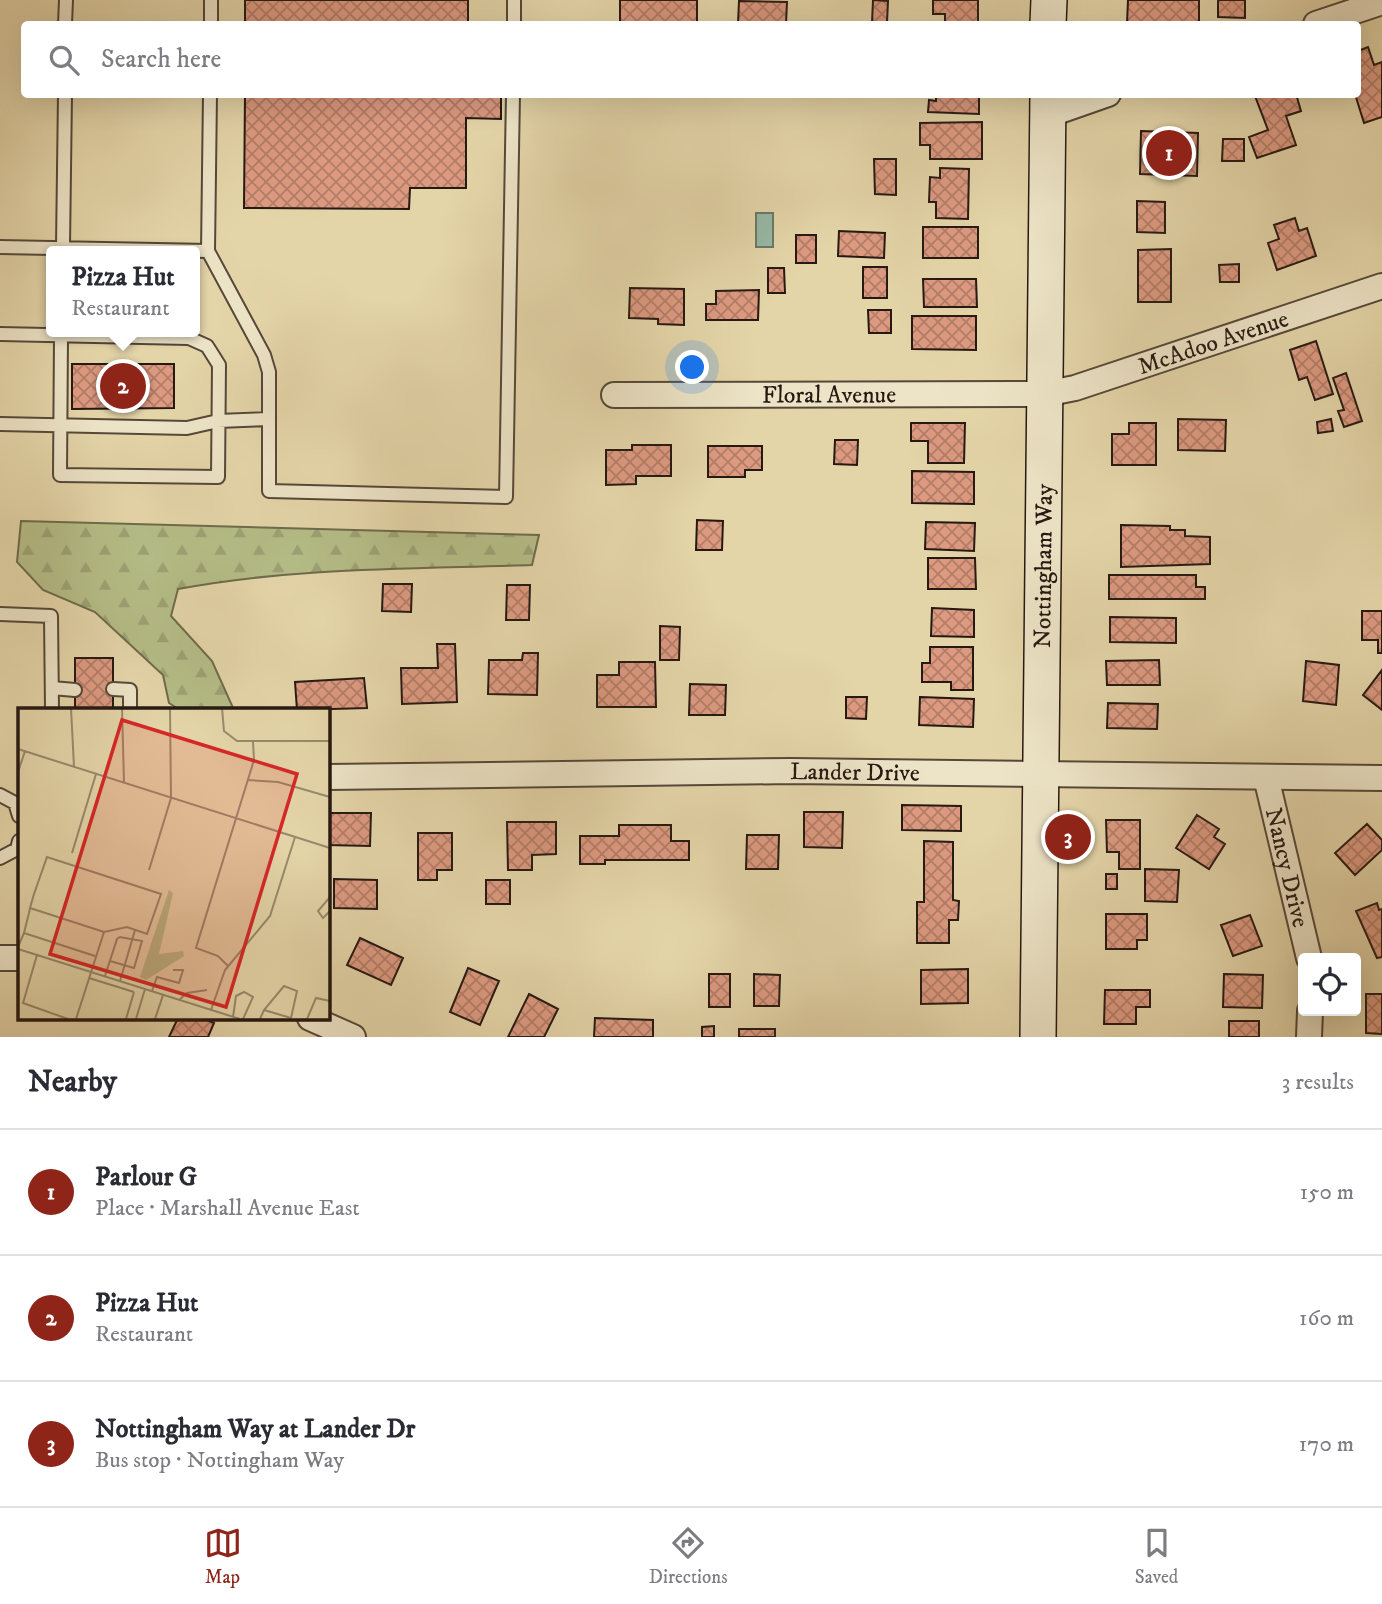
<!DOCTYPE html>
<html lang="en">
<head>
<meta charset="utf-8">
<style>
  :root { --surface:#fff; --page:#f7f7f7; --text:#2b2b33; --muted:#7c7c81; --line:#e1e1e2; --accent:#8f2418 }
  body { margin:0; font-family:"IM FELL DW Pica",serif; background:var(--page); color:var(--text) }
  .controls { position:absolute; right:21px; bottom:21px; display:grid; overflow:hidden; border-radius:7px; box-shadow:0 7px 28px #0002 }
  .controls button { width:63px; height:63px; display:grid; place-items:center; padding:0; border:0; border-bottom:2px solid var(--line); background:var(--surface); color:var(--text); font:35px sans-serif }
  .you { position:absolute; left:693px; top:368px; width:24px; height:24px; margin:-18px; border:5px solid #fff; border-radius:50%; background:#1a73e8; box-shadow:0 0 0 10px #1a73e833 }
  .badge { display:grid; place-items:center; width:46px; height:46px; border-radius:50%; background:var(--accent); color:#fff; font-size:23px; font-weight:700 }
  .pin { position:absolute; translate:-50% -50%; border:4px solid #fff; box-shadow:0 2px 7px #0006 }
  .popup { position:absolute; left:46px; top:246px; width:154px; height:91px; box-sizing:border-box; display:grid; place-content:center; border-radius:7px; background:var(--surface); filter:drop-shadow(0 2px 5px #0005); font-size:23px; white-space:nowrap; color:var(--muted) }
  .popup b { font-size:26px; color:var(--text) }
  .popup::after { content:''; position:absolute; left:50%; top:100%; margin-left:-14px; border:14px solid transparent; border-top-color:var(--surface) }
  .list { margin:0; padding:0; list-style:none }
  h2 { display:flex; justify-content:space-between; align-items:center; height:91px; margin:0; padding:0 28px; font-size:30px }
  h2 small { font-size:23px; font-weight:400; color:var(--muted) }
  .list li { display:grid; grid-template-columns:46px 1fr auto; gap:21px; align-items:center; box-sizing:border-box; height:126px; padding:0 28px; border-top:2px solid var(--line) }
  .list b { display:block; font-size:26px; white-space:nowrap }
  .list p { margin:0; font-size:23px; white-space:nowrap; color:var(--muted) }
  .list em { font-size:23px; font-style:normal; color:var(--muted) }
  .icon { flex:none; width:38px; height:38px; fill:none; stroke:currentColor; stroke-width:2; stroke-linecap:round; stroke-linejoin:round }
  .map { position:relative; flex:none; width:1382px; height:1037px; overflow:hidden }
  .search { position:absolute; background:var(--surface); box-shadow:0 7px 28px #0002; left:21px; right:21px; top:21px; height:77px; display:flex; align-items:center; gap:18px; box-sizing:border-box; padding:0 24px; border-radius:7px; color:var(--muted); font-size:26px }
  .sheet { height:469px; background:var(--surface) }
  nav { display:flex; justify-content:space-around; align-items:center; box-sizing:border-box; height:98px; border-top:2px solid var(--line); background:var(--surface); font-size:19px; color:var(--muted) }
  nav a { display:grid; justify-items:center; gap:4px }
  nav .on { color:var(--accent) }
  .map>svg:first-child { display:block }
  .forest { fill:url(#forest-firs); stroke:#6e6b4c; stroke-width:2 }
  .water { fill:#96b9a5; stroke:#69796a; stroke-width:2 }
  .building { fill:url(#building-cross-hatch); stroke:#261912; stroke-width:2 }
  .lines { fill:none; stroke-linecap:round; stroke-linejoin:round }
  .lane-casing { stroke:#564838; stroke-width:16 }
  .street-casing { stroke:#564838; stroke-width:28 }
  .secondary-casing { stroke:#261912; stroke-width:38 }
  .lane { stroke:#ede4c7; stroke-width:12 }
  .street { stroke:#ede4c7; stroke-width:24 }
  .secondary { stroke:#ede4c7; stroke-width:35 }
  .labels { text-anchor:middle; stroke-width:6; stroke-linejoin:round; paint-order:stroke }
  .street-label { font-size:24px; fill:#261912; stroke:#ede4c7 }
  .inset-road { fill:none; stroke:#988a6d; stroke-width:2 }
  .view { fill:#d62828; fill-opacity:0.15; stroke:#d62828; stroke-width:3.5 }
  .inset-edge { fill:none; stroke:#261912; stroke-width:3.5 }
</style>
</head>
<body>
<div class="map">
<svg width="1382" height="1037" viewBox="0 0 1382 1037">
  <defs>
    <pattern id="forest-firs" width="22" height="20" patternUnits="userSpaceOnUse" patternTransform="scale(1.75)"><rect width="22" height="20" fill="#b5bd87"/><path d="M5 1l3.5 6h-7zM16 11l3.5 6h-7z" fill="#9ca274"/></pattern>
    <pattern id="building-cross-hatch" width="8" height="8" patternUnits="userSpaceOnUse" patternTransform="scale(1.75)"><rect width="8" height="8" fill="#dd9a81"/><path d="M0 0l8 8M0 8l8-8" fill="none" stroke="#b37d68"/></pattern>
  </defs>
  <rect width="100%" height="100%" fill="#e4d5a9"/>
  <filter id="stains"><feTurbulence type="fractalNoise" baseFrequency=".00286" numOctaves="4"/><feColorMatrix values="0 0 0 0 .2 0 0 0 0 .09 0 0 0 0 .02 0 0 0 .5 -.17"/></filter>
  <radialGradient id="worn" r=".72"><stop offset=".6" stop-color="#630" stop-opacity="0"/><stop offset="1" stop-color="#630" stop-opacity=".3"/></radialGradient>
  <path class="forest" d="M21,521L539,535L532,565C413,569 296,567 178,589L171,616L212,661L234,710H180L169,703L163,675L95,612L43,590L17,562Z"/>
  <path class="water" d="M756,213H773V247H756Z"/>
  <path class="building" d="M245,0H468V24H245Z
    M620,0H697V24H620Z
    M873,0L888,1L887,23H872Z
    M933,0H978V22H945V14H933Z
    M1128,0H1199V24H1127Z
    M1218,0H1245V18L1218,17Z
    M739,1L787,2L786,24H738Z
    M1368,47L1374,65L1382,62V117L1364,123L1355,94H1358V51Z
    M245,94H501V119L466,118V188H410L409,209L244,208Z
    M936,94H979V114L928,112L929,100L936,101Z
    M1259,94H1296L1301,111L1286,116L1296,145L1257,158L1249,137L1268,130L1255,96Z
    M982,122V159H930V145H920V123Z
    M1141,131L1198,133L1197,176L1140,174Z
    M1223,139H1244V161H1222Z
    M874,159H896V195L875,194Z
    M940,168L969,169L968,219L936,218V202H929L930,177L940,178Z
    M1137,201L1165,202V233L1137,232Z
    M1295,218L1299,231L1307,228L1316,256L1277,270L1268,243L1279,239L1274,225Z
    M923,227H978V258H923Z
    M839,231L885,233L884,258L838,256Z
    M796,235H816V263H796Z
    M1171,249V302H1138V250Z
    M1239,264V282H1220L1219,265Z
    M863,267H887V298H863Z
    M768,268H784L785,293H768Z
    M923,279H976L977,307H924Z
    M630,288L684,289V325L658,324V319L629,318Z
    M759,290L758,320H706V304H716V291Z
    M868,310H891V333H869Z
    M912,316H976V350L912,349Z
    M1316,341L1333,394L1315,400L1307,377L1299,380L1290,350Z
    M72,364H174V408L72,409Z
    M1346,373L1362,421L1344,427L1338,411L1344,410L1333,378Z
    M1178,419L1226,420L1225,451L1178,450Z
    M1331,419L1333,431L1318,433L1317,422Z
    M911,423H965L964,463H928V441H911Z
    M1129,423H1156V465H1112V434H1129Z
    M835,440H858L857,465L834,464Z
    M632,445H671V476H636V484L606,485V450H632Z
    M708,446H762V470H745V477H708Z
    M912,471L974,472V504L912,503Z
    M697,520L723,521L722,550H696Z
    M926,522L975,523L974,551L925,549Z
    M1121,525L1170,526V530H1185V536L1210,537V564L1121,567Z
    M928,558H975L976,589H928Z
    M1109,575H1196V587H1205V599H1109Z
    M383,584H412L411,612L382,611Z
    M507,585H530L529,620H506Z
    M932,608L974,610V637L931,636Z
    M1362,611H1382V653H1378V640H1362Z
    M1110,617L1176,618V643L1110,642Z
    M660,626L680,627L679,660H660Z
    M437,644H455L457,702L402,704L401,668H438Z
    M930,647H973V690H951V682H922V663H930Z
    M523,653H538L537,695L488,694L489,660H522Z
    M75,658H113V710H75Z
    M1159,660L1160,685H1107L1106,661Z
    M1306,661L1339,665L1336,705L1303,701Z
    M619,662H655L656,707H597V675H619Z
    M1382,670V710L1363,695Z
    M364,678L367,708L297,710L295,682Z
    M690,684L726,685L725,715H689Z
    M846,697H867L866,719L846,718Z
    M920,697L974,699L973,727L919,725Z
    M1108,703L1158,704L1157,729L1107,728Z
    M902,805L961,806V831L902,830Z
    M804,812H843L842,848L804,847Z
    M327,813H371L370,846L327,845Z
    M1197,815L1219,829L1214,837L1225,844L1209,869L1176,848Z
    M1106,820H1140V869H1119V852H1107Z
    M507,822H556V854L532,855V870H508Z
    M1367,824L1382,840V850L1355,875L1335,853Z
    M619,825H671V841H689V860H605V864H580V836H619Z
    M418,833H452V870H437V880H418Z
    M747,835H779L778,869H746Z
    M924,841L953,842V900L959,901L958,920H949V943H917V902H924Z
    M1145,869L1179,870L1177,902L1145,901Z
    M1106,874H1117V889H1106Z
    M334,879L377,880V909L334,908Z
    M486,880H510V904H486Z
    M1377,903L1379,910L1382,909V957L1377,958L1356,911Z
    M1106,914H1147V940H1137V949H1106Z
    M1250,915L1262,946L1233,956L1221,925Z
    M360,938L403,958L391,985L347,965Z
    M468,968L499,981L480,1025L450,1012Z
    M968,969V1003L921,1004V970Z
    M709,974H730V1007H709Z
    M754,974L780,975L779,1006H754Z
    M1224,974L1263,975L1262,1008L1223,1007Z
    M1105,990H1150V1007H1136V1024H1104Z
    M529,994L558,1009L544,1037H508Z
    M1366,994H1382V1034L1366,1033Z
    M178,1018H203L214,1023L208,1037H169Z
    M595,1018L653,1020V1037H594Z
    M1229,1021H1259V1037H1229Z
    M714,1026V1037H702V1027Z
    M739,1029H775V1037H739Z"/>
  <g class="lines">
    <defs>
      <path id="lane" d="M211,0V24
        M65,24L66,0
        M514,24V0
        M210,94L208,251L264,355L269,372V491L506,497L513,94
        M63,246L65,94
        M0,247L208,251
        M0,334L189,338L207,346L219,365L218,477L60,475L61,336
        M0,424L187,428L218,421L269,419
        M0,614L51,616L52,710
        M52,688L75,690
        M113,689L130,690V710
        M0,795L15,803L19,816
        M0,858L17,849L19,841"/>
      <g id="street">
        <path d="M1316,24L1382,2"/>
        <path d="M1048,115L1108,94"/>
        <path id="s1" d="M614,395L1045,394L1075,388L1382,286"/>
        <path id="s2" d="M327,777L791,771L1382,778"/>
        <path id="s3" d="M1266,777L1309,958"/>
        <path d="M0,958H19"/>
        <path d="M310,1018L353,1037"/>
        <path d="M1309,1037L1310,1011"/>
      </g>
      <g id="secondary">
        <path d="M1048,24L1049,0"/>
        <path id="s4" d="M1038,1037L1048,94"/>
      </g>
    </defs>
    <use href="#lane" class="lane-casing"/>
    <use href="#street" class="street-casing"/>
    <use href="#secondary" class="secondary-casing"/>
    <use href="#lane" class="lane"/>
    <use href="#street" class="street"/>
    <use href="#secondary" class="secondary"/>
  </g>
  <g class="labels">
    <g class="street-label">
      <text dy="8" stroke="none"><textPath href="#s1" startOffset="607">McAdoo Avenue</textPath></text>
      <text dy="8" stroke="none"><textPath href="#s1" startOffset="215">Floral Avenue</textPath></text>
      <text dy="8" stroke="none"><textPath href="#s4" startOffset="471">Nottingham Way</textPath></text>
      <text dy="8" stroke="none"><textPath href="#s2" startOffset="528">Lander Drive</textPath></text>
      <text dy="8" stroke="none"><textPath href="#s3" startOffset="93">Nancy Drive</textPath></text>
    </g>
  </g>
  <g transform="translate(18 708)">
    <rect width="312" height="312" fill="#e4d5a9"/>
    <path d="M151,182L155,185L141,246L165,243L166,248L128,272L122,269Z" fill="#b5bd87"/>
    <path class="inset-road" d="M53,0L56,59M104,0L106,75M204,0L206,23L219,33H312M0,41L312,140M0,64L7,43M229,72L260,74L312,89M54,145L78,66M131,162L153,90L152,0M312,189L300,203L305,210L312,203M6,225L77,248M0,239L6,225L11,205L12,200L16,186L29,149L143,186L129,226L109,219L86,224L12,200M0,241L222,311M19,247L5,295L50,311M210,258L200,248L178,240L236,52L235,34M87,268L99,231L102,229L124,233L116,260L92,253M71,270L116,284M102,273L117,222M134,283L139,269L161,275L165,262H155M161,292L169,285L189,282M193,302L207,262L252,208L277,129M215,309L218,288L226,284L235,289L225,311M58,311L86,224M108,311L116,284M118,311L127,281M137,311L145,287M242,311L246,302L266,278L279,283L273,310L246,302M289,311L298,290L312,293"/>
    <path class="view" d="M104,12L279,66L208,299L32,246Z"/>
    <rect width="312" height="312" class="inset-edge"/>
  </g>
  <rect width="100%" height="100%" filter="url(#stains)"/>
  <rect width="100%" height="100%" fill="url(#worn)"/>
</svg>
<div class="controls">
<button><svg class="icon" aria-label="locate" viewBox="0 0 24 24"><circle cx="12" cy="12" r="6"/><path d="M12 2v4M12 18v4M2 12h4M18 12h4"/></svg></button>
</div>
<div class="you"></div>
<div class="pin badge" style="left:1169px;top:153px">1</div>
<div class="pin badge" style="left:123px;top:386px">2</div>
<div class="popup"><b>Pizza Hut</b>Restaurant</div>
<div class="pin badge" style="left:1068px;top:837px">3</div>
<div class="search"><svg class="icon" aria-label="search" viewBox="0 0 24 24"><circle cx="10" cy="10" r="6"/><path d="M15 15l6 6"/></svg>Search here</div>
</div>
<section class="sheet">
<h2>Nearby<small>3 results</small></h2>
<ul class="list">
<li><span class="badge">1</span><div><b>Parlour G</b><p>Place · Marshall Avenue East</p></div><em>150 m</em></li>
<li><span class="badge">2</span><div><b>Pizza Hut</b><p>Restaurant</p></div><em>160 m</em></li>
<li><span class="badge">3</span><div><b>Nottingham Way at Lander Dr</b><p>Bus stop · Nottingham Way</p></div><em>170 m</em></li>
</ul>
</section>
<nav>
<a class="on"><svg class="icon" aria-label="map" viewBox="0 0 24 24"><path d="M3 6l6-2 6 2 6-2v14l-6 2-6-2-6 2zM9 4v14M15 6v14"/></svg>Map</a>
<a><svg class="icon" aria-label="directions" viewBox="0 0 24 24"><path d="M12 3l9 9-9 9-9-9zM9 14v-3h6M13 9l2 2-2 2"/></svg>Directions</a>
<a><svg class="icon" aria-label="saved" viewBox="0 0 24 24"><path d="M7 4h10v16l-5-4-5 4z"/></svg>Saved</a>
</nav>
</body>
</html>
